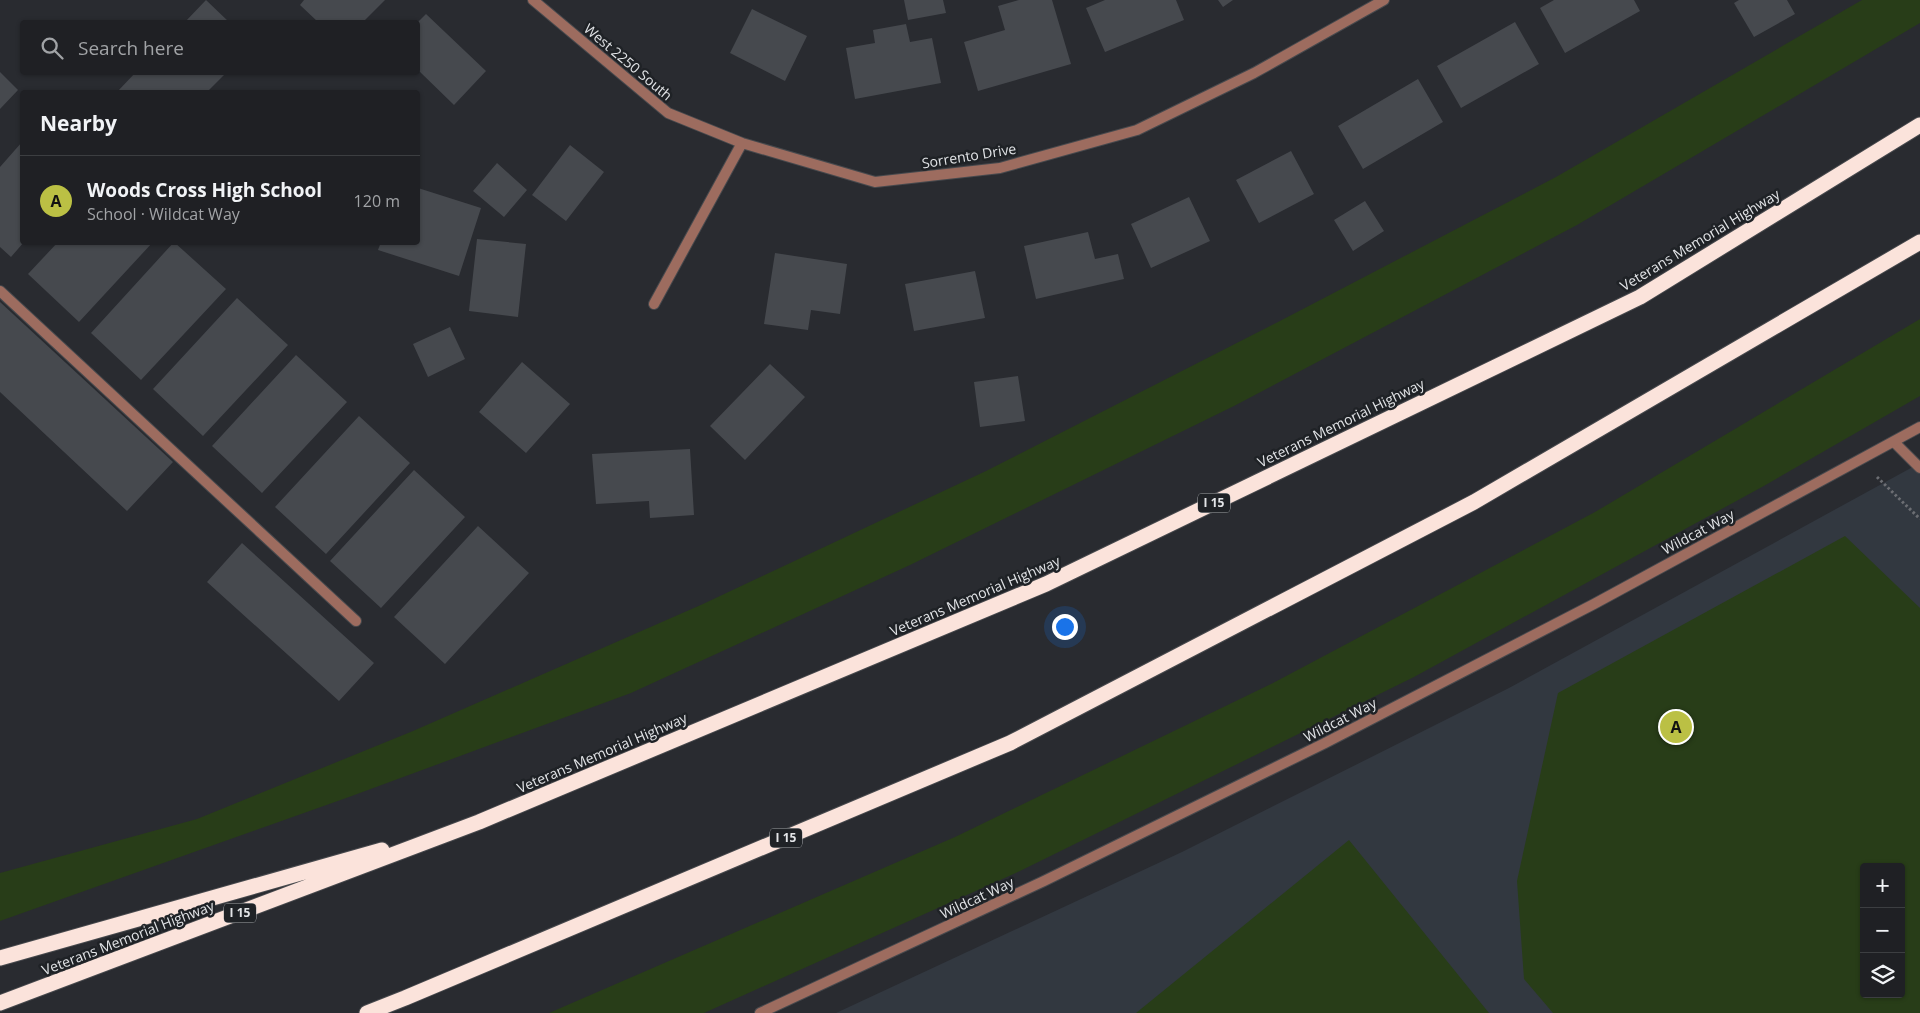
<!DOCTYPE html>
<html lang="en">
<head>
<meta charset="utf-8">
<style>
  :root { --surface:#1f2024; --page:#27282c; --text:#f1f3f6; --muted:#a1a3a6; --line:#3c3e41; --accent:#bbc044 }
  body { margin:0; font-family:"Open Sans",sans-serif; background:var(--page); color:var(--text) }
  .controls { position:absolute; right:15px; bottom:15px; display:grid; overflow:hidden; border-radius:5px; box-shadow:0 1px 4px #0004 }
  .controls button { width:45px; height:45px; display:grid; place-items:center; padding:0; border:0; border-bottom:1px solid var(--line); background:var(--surface); color:var(--text); font:25px sans-serif }
  .you { position:absolute; left:1064px; top:626px; width:18px; height:18px; margin:-12px; border:4px solid #fff; border-radius:50%; background:#1a73e8; box-shadow:0 0 0 8px #1a73e833 }
  .badge { display:grid; place-items:center; width:32px; height:32px; border-radius:50%; background:var(--accent); color:#111; font-size:16px; font-weight:700 }
  .pin { position:absolute; translate:-50% -50%; border:2px solid #fff; box-shadow:0 1px 5px #0006 }
  .list { margin:0; padding:0; list-style:none }
  h2 { display:flex; justify-content:space-between; align-items:center; height:65px; margin:0; padding:0 20px; font-size:21px }
  h2 small { font-size:16px; font-weight:400; color:var(--muted) }
  .list li { display:grid; grid-template-columns:32px 1fr auto; gap:15px; align-items:center; box-sizing:border-box; height:90px; padding:0 20px; border-top:1px solid var(--line) }
  .list b { display:block; font-size:19px; white-space:nowrap }
  .list p { margin:0; font-size:16px; white-space:nowrap; color:var(--muted) }
  .list em { font-size:16px; font-style:normal; color:var(--muted) }
  .icon { flex:none; width:28px; height:28px; fill:none; stroke:currentColor; stroke-width:2; stroke-linecap:round; stroke-linejoin:round }
  .map { position:relative; flex:none; width:1920px; height:1013px; overflow:hidden }
  .search { position:absolute; background:var(--surface); box-shadow:0 1px 4px #0004; left:20px; top:20px; width:400px; height:55px; display:flex; align-items:center; gap:12px; box-sizing:border-box; padding:0 18px; border-radius:5px; color:var(--muted); font-size:19px }
  .panel { position:absolute; background:var(--surface); box-shadow:0 1px 4px #0004; left:20px; top:90px; width:400px; height:155px; border-radius:5px }
  .map>svg:first-child { display:block }
  .built { fill:#323840; fill-rule:evenodd }
  .green { fill:#283d18; fill-rule:evenodd }
  .building { fill:#46494e }
  .lines { fill:none; stroke-linecap:round; stroke-linejoin:round }
  .service-casing { stroke:#47494d; stroke-width:12 }
  .minor-casing { stroke:#47494d; stroke-width:12 }
  .tertiary-casing { stroke:#47494d; stroke-width:12 }
  .motorway-casing { stroke:#47494d; stroke-width:17 }
  .path { stroke:#6c6e73; stroke-width:3; stroke-dasharray:2.5 2.5; stroke-linecap:butt }
  .service { stroke:#9d6c5f; stroke-width:10 }
  .minor { stroke:#9d6c5f; stroke-width:10 }
  .tertiary { stroke:#9d6c5f; stroke-width:10 }
  .motorway { stroke:#fbe3db; stroke-width:15 }
  .labels { text-anchor:middle; stroke-width:5; stroke-linejoin:round; paint-order:stroke }
  .shield { fill:#1f2226; stroke:#a8aaad; stroke-width:1 }
  .shield-label { font-size:12px; font-weight:bold; fill:#e2e4e7 }
  .street-label { font-size:14px; fill:#e2e4e7; stroke:#1f2226 }
</style>
</head>
<body>
<div class="map">
<svg width="1920" height="1013" viewBox="0 0 1920 1013">
  <rect width="100%" height="100%" fill="#292b30"/>
  <path class="built" d="M1920,463V1013H836L1182,852L1509,688ZM1864,867H1901V994H1864Z"/>
  <path class="green" d="M1862,0H1920V23L1577,225L1234,406L910,565L631,693L349,797L0,921V873L197,819L413,731L703,604L986,471L1278,322L1556,177Z
    M1920,319V396L1762,487L1414,677L1020,871L704,1013H549L955,837L1273,683L1595,512Z
    M1845,536L1920,608V1013H1553L1524,979L1517,881L1558,693ZM1864,867H1901V994H1864Z
    M1349,840L1489,1013H1136Z"/>
  <path class="building" d="M206,0L229,22H185Z
    M304,0H385L363,22H318L300,5Z
    M904,0H943L946,13L908,20Z
    M1019,0H1052L1071,64L978,91L964,42L1005,30L998,6Z
    M1105,0H1176L1184,20L1105,52L1086,8Z
    M1218,0H1233L1223,7Z
    M1554,0H1634L1640,11L1565,53L1540,8Z
    M1739,0H1787L1795,14L1754,37L1734,3Z
    M752,9L807,36L785,81L730,53Z
    M426,14L486,71L454,105L418,70V22Z
    M1515,22L1539,64L1461,108L1437,66Z
    M906,24L910,42L932,38L941,83L855,99L846,48L875,43L873,30Z
    M0,72L18,90L0,109Z
    M136,72H227L207,92H117Z
    M1418,79L1443,122L1363,169L1338,126Z
    M22,142V242H24L11,257L0,247V167Z
    M570,145L604,172L566,221L532,195Z
    M1291,151L1314,194L1259,223L1236,180Z
    M497,163L527,190L504,217L473,191Z
    M418,188L481,208L459,276L378,250L381,242H418Z
    M1189,197L1210,241L1151,268L1131,224Z
    M1365,201L1384,231L1353,251L1334,220Z
    M1088,232L1095,259L1118,254L1124,279L1036,299L1024,246Z
    M477,239L526,244L518,317L469,311Z
    M58,242H153L79,322L28,274Z
    M174,242L226,289L141,380L91,333Z
    M775,253L847,264L840,314L811,310L808,330L764,324Z
    M975,271L985,318L914,331L905,284Z
    M237,298L288,345L203,436L153,389Z
    M0,302L173,462L127,511L0,392Z
    M450,327L465,359L428,377L413,344Z
    M296,355L347,402L262,493L212,446Z
    M522,362L570,404L526,453L479,412Z
    M770,364L805,397L745,460L710,426Z
    M1018,376L1025,421L980,427L974,382Z
    M359,416L410,463L326,554L275,507Z
    M690,449L694,515L650,518L649,501L596,504L592,454Z
    M414,470L465,517L381,608L330,561Z
    M478,526L529,573L445,664L394,617Z
    M242,543L374,663L339,701L207,582Z"/>
  <g class="lines">
    <defs>
      <path id="service" d="M0,291L356,621
        M1894,442L1920,468"/>
      <path id="minor" d="M533,0L668,113L742,143L875,182L1000,168L1137,130L1254,73L1384,0
        M654,304L742,143"/>
      <path id="tertiary" d="M760,1013L1044,881L1325,743L1594,604L1920,427"/>
      <path id="motorway" d="M0,958L382,850
        M0,1003L479,822L1046,584L1640,297L1920,125
        M367,1013L405,998L1010,743L1474,502L1920,242"/>
    </defs>
    <use href="#service" class="service-casing"/>
    <use href="#minor" class="minor-casing"/>
    <use href="#tertiary" class="tertiary-casing"/>
    <use href="#motorway" class="motorway-casing"/>
    <path class="path" d="M1877,477L1920,519"/>
    <use href="#service" class="service"/>
    <use href="#minor" class="minor"/>
    <use href="#tertiary" class="tertiary"/>
    <use href="#motorway" class="motorway"/>
  </g>
  <g class="labels">
    <g class="shield">
      <rect x="1198" y="493.5" width="32" height="19" rx="4"/>
      <rect x="770" y="828.5" width="32" height="19" rx="4"/>
      <rect x="224" y="903.5" width="32" height="19" rx="4"/>
    </g>
    <g class="shield-label">
      <text x="1214" y="507">I 15</text>
      <text x="786" y="842">I 15</text>
      <text x="240" y="917">I 15</text>
    </g>
    <g class="street-label">
      <text transform="translate(628 62) rotate(40)" y="5">West 2250 South</text>
      <text transform="translate(969 156) rotate(-9)" y="5">Sorrento Drive</text>
      <text transform="translate(1700 240) rotate(-31)" y="5">Veterans Memorial Highway</text>
      <text transform="translate(1341 423) rotate(-26)" y="5">Veterans Memorial Highway</text>
      <text transform="translate(1698 532) rotate(-28)" y="5">Wildcat Way</text>
      <text transform="translate(975 596) rotate(-23)" y="5">Veterans Memorial Highway</text>
      <text transform="translate(1340 720) rotate(-27)" y="5">Wildcat Way</text>
      <text transform="translate(602 753) rotate(-23)" y="5">Veterans Memorial Highway</text>
      <text transform="translate(977 898) rotate(-25)" y="5">Wildcat Way</text>
      <text transform="translate(128 938) rotate(-21)" y="5">Veterans Memorial Highway</text>
    </g>
  </g>
</svg>
<div class="controls">
<button>+</button>
<button>−</button>
<button><svg class="icon" aria-label="layers" viewBox="0 0 24 24"><path d="M12 4l9 5-9 5-9-5zM3 14l9 5 9-5"/></svg></button>
</div>
<div class="you"></div>
<div class="pin badge" style="left:1676px;top:727px">A</div>
<div class="search"><svg class="icon" aria-label="search" viewBox="0 0 24 24"><circle cx="10" cy="10" r="6"/><path d="M15 15l6 6"/></svg>Search here</div>
<section class="panel">
<h2>Nearby<small></small></h2>
<ul class="list">
<li><span class="badge">A</span><div><b>Woods Cross High School</b><p>School · Wildcat Way</p></div><em>120 m</em></li>
</ul>
</section>
</div>
</body>
</html>
